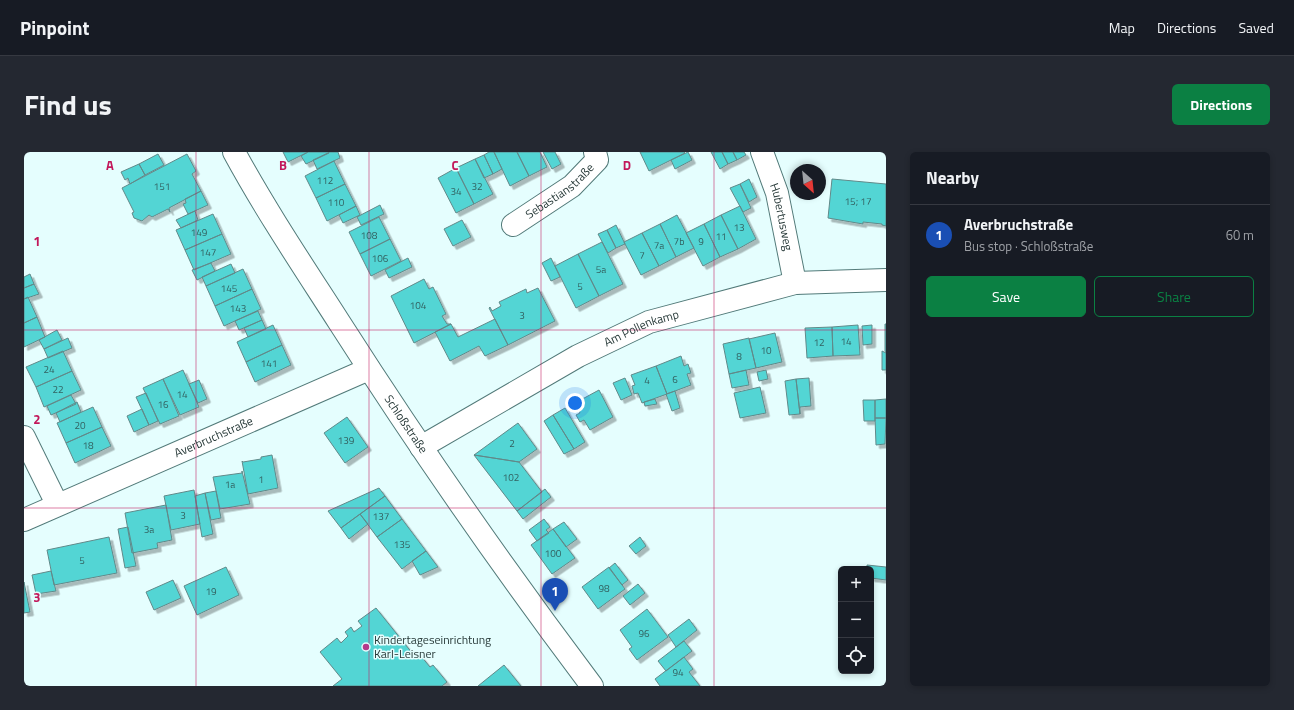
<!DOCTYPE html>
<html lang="en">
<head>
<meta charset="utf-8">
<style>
  :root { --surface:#171b24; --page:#242831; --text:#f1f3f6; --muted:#9ea1a6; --line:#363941; --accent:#0b8043 }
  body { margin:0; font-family:"Titillium Web",sans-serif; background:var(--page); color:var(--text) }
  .controls { position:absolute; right:12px; bottom:12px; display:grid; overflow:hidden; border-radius:6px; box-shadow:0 2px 6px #0003 }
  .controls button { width:36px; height:36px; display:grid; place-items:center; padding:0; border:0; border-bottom:1px solid var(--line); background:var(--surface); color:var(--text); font:20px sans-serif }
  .compass { position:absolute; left:766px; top:12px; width:36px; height:36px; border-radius:50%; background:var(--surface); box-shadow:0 2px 6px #0003; rotate:153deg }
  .you { position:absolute; left:551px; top:251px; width:14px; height:14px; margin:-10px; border:3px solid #fff; border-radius:50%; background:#1a73e8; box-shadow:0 0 0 6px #1a73e833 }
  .badge { display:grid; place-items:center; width:26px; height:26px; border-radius:50%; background:var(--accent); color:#fff; font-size:13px; font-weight:700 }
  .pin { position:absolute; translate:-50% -33px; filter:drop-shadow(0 1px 2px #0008) }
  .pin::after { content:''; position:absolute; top:21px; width:14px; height:12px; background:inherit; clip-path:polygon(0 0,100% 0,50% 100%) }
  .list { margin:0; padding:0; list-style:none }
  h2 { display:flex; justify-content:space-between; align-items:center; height:52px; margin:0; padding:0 16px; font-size:17px }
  h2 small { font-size:13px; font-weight:400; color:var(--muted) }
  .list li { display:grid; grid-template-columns:26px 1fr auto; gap:12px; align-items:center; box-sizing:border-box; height:60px; padding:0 16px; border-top:1px solid var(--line) }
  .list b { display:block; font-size:15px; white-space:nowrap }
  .list p { margin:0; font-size:13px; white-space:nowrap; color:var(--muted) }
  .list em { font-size:13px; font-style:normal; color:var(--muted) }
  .actions { display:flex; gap:8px; padding:12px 16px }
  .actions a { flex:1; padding:9px 0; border:1px solid var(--accent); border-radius:6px; text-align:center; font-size:14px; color:var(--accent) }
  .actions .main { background:var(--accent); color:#fff }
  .icon { flex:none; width:22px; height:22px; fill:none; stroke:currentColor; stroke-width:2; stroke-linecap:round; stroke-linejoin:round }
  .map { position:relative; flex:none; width:862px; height:534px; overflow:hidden; border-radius:6px }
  header { display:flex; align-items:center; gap:24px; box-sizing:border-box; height:56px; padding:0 20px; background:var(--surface); border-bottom:1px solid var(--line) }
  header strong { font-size:19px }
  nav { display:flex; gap:22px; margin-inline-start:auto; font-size:14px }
  .intro { display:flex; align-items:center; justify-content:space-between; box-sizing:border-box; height:96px; padding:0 24px }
  h1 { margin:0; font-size:28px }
  .button { padding:10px 18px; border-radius:6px; background:var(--accent); color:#fff; font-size:14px; font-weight:700 }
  main { display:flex; gap:24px; padding:0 24px }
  aside { flex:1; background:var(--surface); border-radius:6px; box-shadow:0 2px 6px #0003 }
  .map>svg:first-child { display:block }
  .building { fill:#52d5d4; stroke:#618989; filter:url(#shadow) }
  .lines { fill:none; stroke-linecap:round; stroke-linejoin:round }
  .street-casing { stroke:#527a79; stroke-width:24 }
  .secondary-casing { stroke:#527a79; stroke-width:24 }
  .street { stroke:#fff; stroke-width:22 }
  .secondary { stroke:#fff; stroke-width:22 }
  .grid { fill:none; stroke:#c2185b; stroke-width:1; stroke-opacity:0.55 }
  .poi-dot { fill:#b53a8b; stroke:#e5fefe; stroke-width:1.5 }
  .labels { text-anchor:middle; stroke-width:3; stroke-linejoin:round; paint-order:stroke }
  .number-label { font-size:10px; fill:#326160 }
  .street-label { font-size:12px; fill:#283a39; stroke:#e5fefe }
  .poi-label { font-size:12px; fill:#283a39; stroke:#e5fefe; text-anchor:start }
  .grid-label { font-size:13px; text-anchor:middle; font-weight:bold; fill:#c2185b; stroke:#e5fefe; stroke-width:3; stroke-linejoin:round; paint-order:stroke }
</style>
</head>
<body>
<header>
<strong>Pinpoint</strong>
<nav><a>Map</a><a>Directions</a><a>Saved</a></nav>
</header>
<div class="intro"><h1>Find us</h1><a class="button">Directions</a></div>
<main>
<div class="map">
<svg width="862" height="534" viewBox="0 0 862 534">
  <defs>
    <filter id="shadow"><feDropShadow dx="3.5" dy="3.5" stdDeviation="0" flood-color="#0004"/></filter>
  </defs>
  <rect width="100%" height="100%" fill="#e5fefe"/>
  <path class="building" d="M259,0H284L264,10Z
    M284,0H304L305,1L282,12L277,4Z
    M306,0H314L316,6L293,17L289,8Z
    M465,0H470L478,17L469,22L460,3Z
    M470,0H493L505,24L486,34Z
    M493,0H516L523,15L505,24Z
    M519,0H531L537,12L528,17Z
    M616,0H660L661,1L625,19Z
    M664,0L668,8L651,17L647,8Z
    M687,0H698L704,12L696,17Z
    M698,0H709L713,8L704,12Z
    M709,0H720L722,3L713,8Z
    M134,2L140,13L121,23L115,12Z
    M163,2L172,19L168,22L177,39L145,56L146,60L144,57L128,65L125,63L118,69L110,66L108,61L110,60L98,36Z
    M460,3L469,22L460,26L451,7Z
    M451,7L469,42L450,52L432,16Z
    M310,9L321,32L292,46L281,24Z
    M115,12L121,23L106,32L104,26L101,28L97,20Z
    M432,16L450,52L432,61L414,26Z
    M725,27L733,45L725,50L716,32Z
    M808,27L862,32V74L858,73V72L839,70V72L804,66Z
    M321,32L332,54L303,69L292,46Z
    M716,32L727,56L719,60L706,36Z
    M177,39L184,53L164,62L159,52L162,51L161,47Z
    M356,53L360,62L337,73L333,65Z
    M332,54L336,63L319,71L315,63Z
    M716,54L732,87L714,97L697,63Z
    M171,59L174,68L157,76L152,68Z
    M189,62L198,82L161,98L152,78Z
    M653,63L670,96L652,105L636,72Z
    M697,63L714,97L696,105L680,72Z
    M355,65L366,87L336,102L325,80Z
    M438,68L447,85L429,94L420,77Z
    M636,72L652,105L635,114L618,81Z
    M680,72L696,105L679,114L662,81Z
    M592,73L601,92L592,96L583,78Z
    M583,78L592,96L584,101L574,82Z
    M618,81L635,114L617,123L600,90Z
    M198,82L207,102L170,118L161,98Z
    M366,87L377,109L347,124L336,102Z
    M578,90L599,132L575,144L554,102Z
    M554,102L575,144L552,156L531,114Z
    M384,106L388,115L365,126L361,118Z
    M527,106L536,125L527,129L518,111Z
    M187,111L191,119L173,128L168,118Z
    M207,112L211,121L182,134L178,125Z
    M219,117L228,137L191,154L182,134Z
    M6,122L10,132L0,136V125Z
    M400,127L405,137L409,135L422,162L418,164L423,172H427L390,191L367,144Z
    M10,132L15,142L0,147V136Z
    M514,136L531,169L484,193L465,156L466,155L468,159L477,154L475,150L502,137L503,141Z
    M228,137L237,157L200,174L191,154Z
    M4,145L13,165L0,171V147Z
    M234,159L238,168L215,178L211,169Z
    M13,165L21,185L0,195V171Z
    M471,167L484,193L461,204L455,194L426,209L411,180L427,172L434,185Z
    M238,168L242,177L224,185L220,176Z
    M861,172H862V201L861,199Z
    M249,173L258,193L222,210L213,190Z
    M834,173L836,203L809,204L808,175Z
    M848,173V192L839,193L838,174Z
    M808,175L809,204L783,206L781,176Z
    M33,178L38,188L20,197L15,188Z
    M751,181L758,210L732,216L725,187Z
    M44,186L48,196L24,206L20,197Z
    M725,186L732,216L705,222L699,192Z
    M258,193L267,213L231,230L222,210Z
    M39,199L48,219L12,235L2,215Z
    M858,199L862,201V218H858Z
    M657,204L660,214L664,212L667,221L663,222L667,233L643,242L632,214Z
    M632,214L643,242L618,251L614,241L610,242L608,234L611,233L607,223Z
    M159,218L175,255L156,263L139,227Z
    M722,218L725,233L708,236L705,222Z
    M742,218L744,227L735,229L733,220Z
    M48,219L57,238L20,255L12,235Z
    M601,226L608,243L597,248L589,231Z
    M785,226L787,254L776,255V262L772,227Z
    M139,227L155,264L136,272L119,236Z
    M772,227L776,262L765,263L761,229Z
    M175,228L183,247L174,251L165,232Z
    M736,235L742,261L716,266L710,241Z
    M575,238L589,265L566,278L560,268L556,270L552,263L556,261L551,251Z
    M651,239L656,256L648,259L642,242Z
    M122,241L134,269L125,273L112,245Z
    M47,243L52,252L27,263L23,254Z
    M631,247L633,252L621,254L620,250Z
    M862,247V266H851V248Z
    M839,248H851V269H840Z
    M53,250L57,260L36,270L32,261Z
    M69,255L78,275L42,291L33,271Z
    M541,256L561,290L550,297L529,263Z
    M118,257L125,273L110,280L103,264Z
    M529,263L550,297L540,302L520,269Z
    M323,265L344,295L321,311L300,281Z
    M851,266H862L861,292L852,293Z
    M494,271L513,297L495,310L450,303Z
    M78,275L87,294L51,311L42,291Z
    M248,303L254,336L224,342L218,309L219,310L237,307V305Z
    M450,303L495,310L518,340L493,359Z
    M218,319L226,352L196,357L189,325L218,321Z
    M355,336L361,344L317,376L304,359Z
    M521,337L527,345L499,367L493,359Z
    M170,338L176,372L147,378L140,344Z
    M192,339L197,366L187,368L181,341Z
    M181,341L189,382L178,385L171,344Z
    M361,344L378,367L353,385L336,362Z
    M142,353L148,388L133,391L134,396L108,401L101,361Z
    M336,362L344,372L325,387L317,376Z
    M378,367L402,399L378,417L353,385Z
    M520,367L526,375L522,378L525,381L513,389L505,378Z
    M540,370L553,387L542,395L529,377Z
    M104,375L112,414L101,416L94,377Z
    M529,377L551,406L528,422L507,393Z
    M85,385L93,421L30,433L23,398Z
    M616,385L622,394L612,402L605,394Z
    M402,399L414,415L396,423L388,409Z
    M591,411L604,428L598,433L585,416Z
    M843,413L862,415V428L847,426V417H843Z
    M202,415L215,443L173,463L160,434Z
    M585,415L601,437L574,457L558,435Z
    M27,419L32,439L12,442L8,423Z
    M149,428L157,446L130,458L122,440Z
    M0,430L6,460L0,461Z
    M614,432L621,441L606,453L599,444Z
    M352,456L393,507L397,504L406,515L409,513L423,530L418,534H309L318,527L296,500L313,486L317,491L324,484L321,480L327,475L330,480L338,474L334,469Z
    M623,457L644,485L613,508L605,497L608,495L596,478Z
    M665,467L673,478L652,495L644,483Z
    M660,489L668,499L642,519L634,509Z
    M660,505L669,517L665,520L676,534H636L631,527Z
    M480,513L497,534H454Z"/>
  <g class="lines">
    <defs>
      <g id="street">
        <path id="s1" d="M738,0L753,41L771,131"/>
        <path id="s2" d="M489,73L548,34L573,8L571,0"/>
        <path d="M0,285L33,352"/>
        <path id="s3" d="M397,295L554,204L625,170L771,131L862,128"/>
        <path id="s4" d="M0,368L345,217"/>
      </g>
      <g id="secondary">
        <path id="s5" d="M210,0C242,59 279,114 315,170C395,295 479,416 568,534"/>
      </g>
    </defs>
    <use href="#street" class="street-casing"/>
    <use href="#secondary" class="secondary-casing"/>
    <use href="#street" class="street"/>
    <use href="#secondary" class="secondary"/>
  </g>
  <path class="grid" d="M172,0V534M345,0V534M517,0V534M690,0V534M0,178H862M0,356H862"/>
  <circle class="poi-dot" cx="342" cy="495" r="4"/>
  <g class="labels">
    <g class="number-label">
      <text x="301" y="32">112</text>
      <text x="138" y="38">151</text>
      <text x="453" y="38">32</text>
      <text x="432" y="43">34</text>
      <text x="834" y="53">15; 17</text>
      <text x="312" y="54">110</text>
      <text x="715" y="79">13</text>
      <text x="175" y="84">149</text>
      <text x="345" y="87">108</text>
      <text x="697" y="88">11</text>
      <text x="655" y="93">7b</text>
      <text x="677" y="93">9</text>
      <text x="635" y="97">7a</text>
      <text x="184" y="104">147</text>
      <text x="618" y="107">7</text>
      <text x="356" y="110">106</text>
      <text x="577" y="121">5a</text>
      <text x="556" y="138">5</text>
      <text x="205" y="140">145</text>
      <text x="394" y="157">104</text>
      <text x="214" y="160">143</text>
      <text x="498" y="167">3</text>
      <text x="822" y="193">14</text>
      <text x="795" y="194">12</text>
      <text x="742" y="202">10</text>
      <text x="715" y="208">8</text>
      <text x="245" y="215">141</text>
      <text x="25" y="221">24</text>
      <text x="651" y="231">6</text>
      <text x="623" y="232">4</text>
      <text x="34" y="241">22</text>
      <text x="158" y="246">14</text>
      <text x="139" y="256">16</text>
      <text x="56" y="277">20</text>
      <text x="322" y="292">139</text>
      <text x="488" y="295">2</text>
      <text x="64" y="297">18</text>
      <text x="487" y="329">102</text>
      <text x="237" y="331">1</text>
      <text x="206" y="336">1a</text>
      <text x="159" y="367">3</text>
      <text x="357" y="368">137</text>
      <text x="125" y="381">3a</text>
      <text x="378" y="396">135</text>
      <text x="529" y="405">100</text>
      <text x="58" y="412">5</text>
      <text x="580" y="440">98</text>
      <text x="187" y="443">19</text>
      <text x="620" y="485">96</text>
      <text x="654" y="524">94</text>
    </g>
    <g class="street-label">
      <text dy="4" stroke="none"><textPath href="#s2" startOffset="58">Sebastianstraße</textPath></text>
      <text dy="4" stroke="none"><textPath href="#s1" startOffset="68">Hubertusweg</textPath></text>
      <text dy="4" stroke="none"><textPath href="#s3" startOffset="251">Am Pollenkamp</textPath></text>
      <text dy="4" stroke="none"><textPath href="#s5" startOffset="322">Schloßstraße</textPath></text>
      <text dy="4" stroke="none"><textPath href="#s4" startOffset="207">Averbruchstraße</textPath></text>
    </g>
    <g class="poi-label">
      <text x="350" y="492">Kindertageseinrichtung<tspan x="350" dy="14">Karl-Leisner</tspan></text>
    </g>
  </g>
  <g class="grid-label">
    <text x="86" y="18">A</text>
    <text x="259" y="18">B</text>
    <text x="431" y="18">C</text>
    <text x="603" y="18">D</text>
    <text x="13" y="94">1</text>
    <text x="13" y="272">2</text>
    <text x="13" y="450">3</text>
  </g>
</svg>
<div class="controls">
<button>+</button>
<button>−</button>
<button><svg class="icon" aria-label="locate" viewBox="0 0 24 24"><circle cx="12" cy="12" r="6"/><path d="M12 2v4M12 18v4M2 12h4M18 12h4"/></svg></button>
</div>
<svg class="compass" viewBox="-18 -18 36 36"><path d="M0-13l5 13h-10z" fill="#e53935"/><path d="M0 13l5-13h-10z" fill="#9ea1a6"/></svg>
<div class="you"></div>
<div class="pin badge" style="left:531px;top:459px;background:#1a4fb4">1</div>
</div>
<aside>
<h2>Nearby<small></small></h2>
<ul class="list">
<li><span class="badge" style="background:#1a4fb4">1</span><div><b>Averbruchstraße</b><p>Bus stop · Schloßstraße</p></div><em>60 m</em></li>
</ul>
<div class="actions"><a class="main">Save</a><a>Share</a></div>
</aside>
</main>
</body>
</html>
